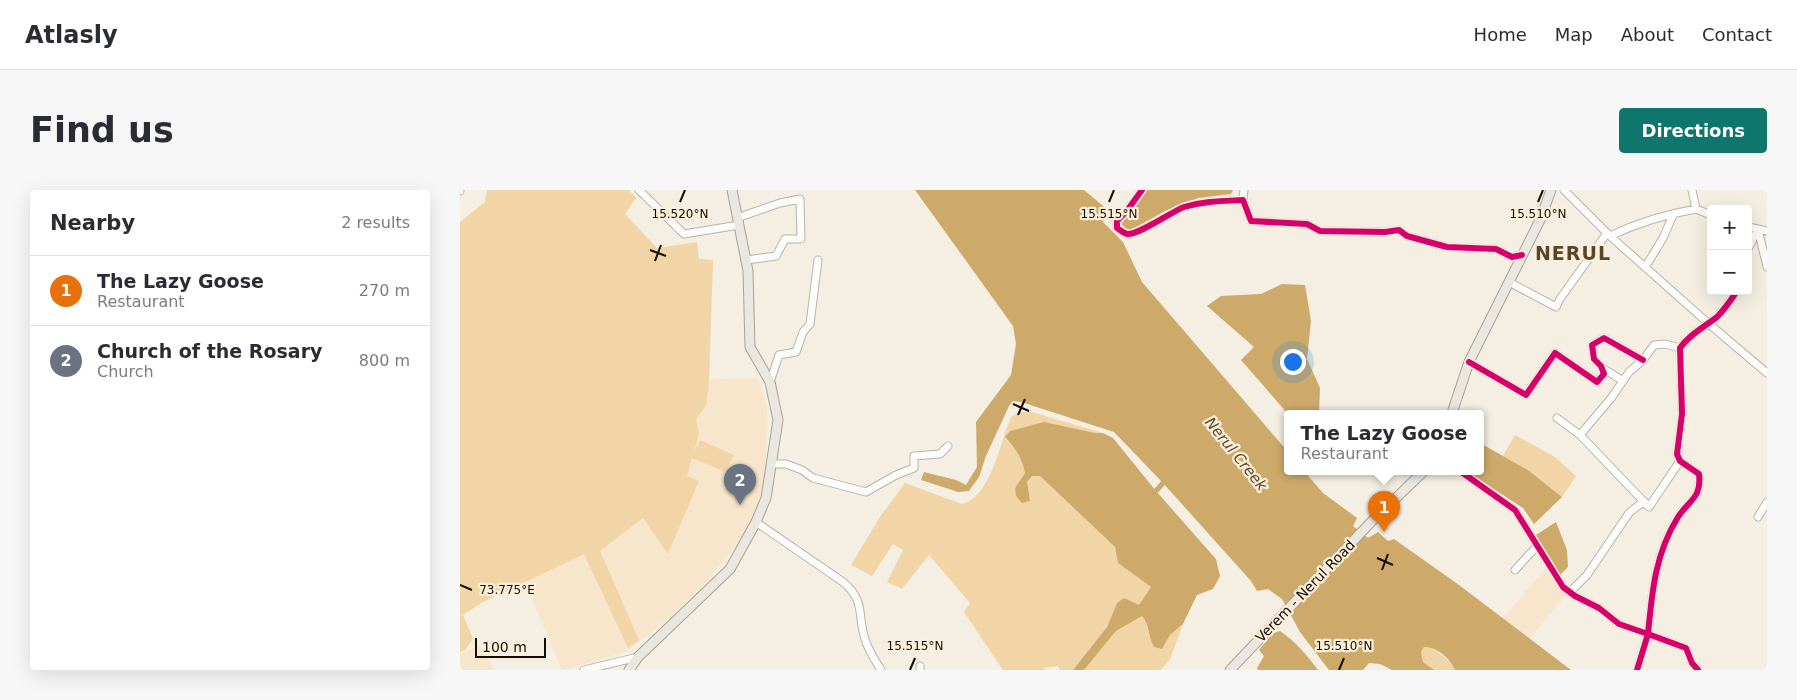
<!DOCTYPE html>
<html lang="en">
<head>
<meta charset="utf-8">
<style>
  :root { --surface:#fff; --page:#f7f7f7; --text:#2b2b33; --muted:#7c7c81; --line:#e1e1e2; --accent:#0f766e }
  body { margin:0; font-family:"DejaVu Sans",sans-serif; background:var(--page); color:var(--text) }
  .controls { position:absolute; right:15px; top:15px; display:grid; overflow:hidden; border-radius:5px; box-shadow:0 5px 20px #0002 }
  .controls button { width:45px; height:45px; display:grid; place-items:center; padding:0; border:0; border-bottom:1px solid var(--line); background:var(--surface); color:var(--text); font:25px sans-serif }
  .scale { position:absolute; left:15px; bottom:12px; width:71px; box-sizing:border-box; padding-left:5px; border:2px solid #150d03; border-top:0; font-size:14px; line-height:18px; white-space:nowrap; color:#150d03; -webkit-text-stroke:4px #fcefdb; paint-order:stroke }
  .you { position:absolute; left:832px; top:171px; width:18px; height:18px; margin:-12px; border:4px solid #fff; border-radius:50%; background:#1a73e8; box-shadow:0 0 0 8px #1a73e833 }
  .badge { display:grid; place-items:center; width:32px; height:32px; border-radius:50%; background:var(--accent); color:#fff; font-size:16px; font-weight:700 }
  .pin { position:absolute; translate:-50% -41px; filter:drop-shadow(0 1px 2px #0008) }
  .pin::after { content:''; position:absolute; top:26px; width:18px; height:15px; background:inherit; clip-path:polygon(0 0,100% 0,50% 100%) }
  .popup { position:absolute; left:824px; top:220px; width:200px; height:65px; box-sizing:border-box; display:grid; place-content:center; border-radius:5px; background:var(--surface); filter:drop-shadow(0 1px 4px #0005); font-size:16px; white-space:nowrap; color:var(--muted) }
  .popup b { font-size:19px; color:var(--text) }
  .popup::after { content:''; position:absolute; left:50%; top:100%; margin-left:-10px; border:10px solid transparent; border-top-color:var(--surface) }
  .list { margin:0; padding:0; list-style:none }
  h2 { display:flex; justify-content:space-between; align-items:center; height:65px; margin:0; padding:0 20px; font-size:21px }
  h2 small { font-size:16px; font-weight:400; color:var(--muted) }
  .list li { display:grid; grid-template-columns:32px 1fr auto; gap:15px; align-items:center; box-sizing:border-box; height:70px; padding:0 20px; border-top:1px solid var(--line) }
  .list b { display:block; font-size:19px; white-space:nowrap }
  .list p { margin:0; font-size:16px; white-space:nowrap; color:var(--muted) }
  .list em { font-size:16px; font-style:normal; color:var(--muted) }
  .map { position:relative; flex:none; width:1307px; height:480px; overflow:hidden; border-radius:5px }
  header { display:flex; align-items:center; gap:30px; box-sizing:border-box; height:70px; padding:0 25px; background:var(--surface); border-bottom:1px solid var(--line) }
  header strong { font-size:24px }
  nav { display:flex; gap:28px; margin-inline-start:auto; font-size:18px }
  .intro { display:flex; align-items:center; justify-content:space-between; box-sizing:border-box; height:120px; padding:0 30px }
  h1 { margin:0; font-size:35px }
  .button { padding:12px 22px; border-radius:5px; background:var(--accent); color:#fff; font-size:18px; font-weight:700 }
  main { display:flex; gap:30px; padding:0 30px }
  aside { flex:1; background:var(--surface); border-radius:5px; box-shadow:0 5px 20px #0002 }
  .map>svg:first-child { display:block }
  .built { fill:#f7e6cb }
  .green { fill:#f2d5a6 }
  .water { fill:#ceaa6a }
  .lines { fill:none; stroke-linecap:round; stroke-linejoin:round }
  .canal { stroke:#ceaa6a; stroke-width:5 }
  .minor-casing { stroke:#b9b3a8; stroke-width:9 }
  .major-casing { stroke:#aaa193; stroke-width:11 }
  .minor { stroke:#fdfcfb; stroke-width:7 }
  .major { stroke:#eae6e0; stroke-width:9 }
  .cycleway-casing { stroke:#fcefdb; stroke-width:9 }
  .cycleway { stroke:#d6006c; stroke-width:6 }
  .ticks { fill:none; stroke:#150d03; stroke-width:2 }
  .labels { text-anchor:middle; stroke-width:4.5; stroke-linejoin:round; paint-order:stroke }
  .street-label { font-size:14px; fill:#150d03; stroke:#fcefdb }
  .water-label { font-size:15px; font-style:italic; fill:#5e4825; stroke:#fcefdb }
  .district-label { font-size:19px; font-weight:bold; letter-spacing:1px; fill:#58462a; stroke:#fcefdb }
  .ticks-label { font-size:12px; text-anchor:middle; fill:#150d03; stroke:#fcefdb; stroke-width:4.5; stroke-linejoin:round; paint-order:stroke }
</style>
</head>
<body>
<header>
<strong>Atlasly</strong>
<nav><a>Home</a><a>Map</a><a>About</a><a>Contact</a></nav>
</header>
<div class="intro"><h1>Find us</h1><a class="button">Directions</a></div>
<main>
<aside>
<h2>Nearby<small>2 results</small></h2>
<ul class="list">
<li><span class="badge" style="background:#e8710a">1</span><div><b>The Lazy Goose</b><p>Restaurant</p></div><em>270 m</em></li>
<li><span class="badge" style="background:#6b7280">2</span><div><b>Church of the Rosary</b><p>Church</p></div><em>800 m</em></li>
</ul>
</aside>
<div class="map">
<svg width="1307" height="480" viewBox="0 0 1307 480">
  <rect width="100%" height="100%" fill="#f4eee3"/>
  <path class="built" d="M298,188L307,217L306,270L303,304L287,341L246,392L208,429L166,462L102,480L64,390L225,230L252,189Z
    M1086,378L1106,405L1069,449L1042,429Z
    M19,456L35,480H0V464Z"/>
  <path class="green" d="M27,0H169L176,8L165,24L197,58L237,52L239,69L253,70L249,193L246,216L236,229L239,244L234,262L240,250L274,265L266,282L232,268L227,286L239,291L208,364L183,328L140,361L179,450L168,458L124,364L21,413L3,425L13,449L5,460L0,462V32L25,12Z
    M559,222H572L643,243L545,248C555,259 562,268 565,283L555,298L567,292L572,286H580L655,357L658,373L691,397L679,415L657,413L647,437L613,480H600L598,476L584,478L585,480H543L504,422L510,413L469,365L442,399L427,392L443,360L433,354L412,386L391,375L420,327L445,293L502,314C507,312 512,310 516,306C534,288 541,251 551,227Z
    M1055,245L1095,267L1116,286L1102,307L1068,280L1043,266Z
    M682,426C690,436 688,446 694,457L702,459L710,445L723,434L710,469L701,480H624L656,441Z
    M970,456L993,474L995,480H974L963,472L961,462L964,457Z"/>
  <path class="water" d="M455,0H624L648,20L643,32L663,52L682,92L828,262V281H844L863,303L897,328L893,336L908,348L918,342L928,351L934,349L999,395L1111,480H995C991,469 976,456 964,457L961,462L963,472L974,480H932L920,474L909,473L903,480H869L840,442L822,409L808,399L797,401L791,391L703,293L654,242L561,212L553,211L549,216L526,266L519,287L509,301L498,302L461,290L464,282L496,290L506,295L517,277L516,232L551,185L556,154L553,136Z
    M687,0H773L771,4L738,8L705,21L669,41L660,33L678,14Z
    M822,94L845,95L851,131L847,169L860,198L859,223L828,224L781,170L794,157L747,116L761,106L801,104Z
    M584,232L635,243H643L653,248L696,301L756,369L760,386L753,399L737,405L723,434L710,445L702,459L694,457C688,447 690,435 682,426L656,441L624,480H613L647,437L657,413L664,408L679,415L691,397L658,373L655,357L580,286H572L567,292L570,311L562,313L556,306L555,298L565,283C562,268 555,258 545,247L550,241Z
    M1020,253L1068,280L1102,307L1074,334L1063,318L1006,281H1020Z
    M1096,332L1107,360L1108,377L1100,385L1076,345Z
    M820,441C835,451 847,465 858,480H798L797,478L804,466L799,460L813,443Z"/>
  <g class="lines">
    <path class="canal" d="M696,301L703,293"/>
    <defs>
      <path id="minor" d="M179,0L224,44L279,35
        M682,0L666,22L657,31V38C660,40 664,43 667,44C679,45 711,22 724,17C744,11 763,11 783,10L791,31L847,34L860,41L925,42L939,40L947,46L987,57L1036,59L1052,67L1062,65
        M1104,0L1150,46C1177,33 1207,24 1236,19L1232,0
        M0,1V0
        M783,10L784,0
        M1236,19L1251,25
        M277,28L320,13L340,9L341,49H325L316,66L286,70
        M1288,37L1298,39L1288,59
        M1307,41L1298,39L1307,77
        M1150,46L1248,133L1307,183
        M1186,76L1203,48L1213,25
        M1049,92L1096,117L1100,109L1147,43
        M1009,172L1066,205L1095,163L1137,192L1144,184L1141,176L1134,169L1132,155L1144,148L1183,170
        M1141,177L1163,191
        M310,192L319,165L336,162L343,142L350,134L358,70
        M1097,228L1120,245L1189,317L1220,271
        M1120,245L1152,207L1169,182L1183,170L1194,155L1205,154L1220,158
        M311,274H326L342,280L353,288L406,302L436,285L454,278V266L480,264L488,256
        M1000,281L1055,320L1103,397L1115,406L1139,418L1159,434L1188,444L1177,480
        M1298,327L1307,312
        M296,332L383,392C406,411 397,425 405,449C408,460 415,470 421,480
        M1055,380L1077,356
        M1110,402L1127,385L1169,323L1184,311
        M124,480L178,467
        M460,480V476
        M1238,480L1232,473L1226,458L1188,444C1192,402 1195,364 1218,327C1229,310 1242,308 1239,284L1220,271L1217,264L1222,224L1220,158C1229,145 1244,137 1257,127C1265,119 1271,110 1277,101"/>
      <path id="major" d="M992,223L1009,172L1081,28L1091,0
        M169,480L178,467L270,379L296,332L306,308L318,230L310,192L290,157L288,81L272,0
        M770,480L913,330L964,281"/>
    </defs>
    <use href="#minor" class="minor-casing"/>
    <use href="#major" class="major-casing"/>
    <use href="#minor" class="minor"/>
    <use href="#major" class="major"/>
    <defs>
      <path id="cycleway" d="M682,0L666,22L657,31V38C660,40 664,43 667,44C679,45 711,22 724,17C744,11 763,11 783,10L791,31L847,34L860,41L925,42L939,40L947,46L987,57L1036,59L1052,67L1062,65
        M1009,172L1066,205L1095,163L1137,192L1144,184L1141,176L1134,169L1132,155L1144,148L1183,170
        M1000,281L1055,320L1103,397L1115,406L1139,418L1159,434L1188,444L1177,480
        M1238,480L1232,473L1226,458L1188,444C1192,402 1195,364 1218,327C1229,310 1242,308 1239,284L1220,271L1217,264L1222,224L1220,158C1229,145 1244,137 1257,127C1265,119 1271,110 1277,101"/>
    </defs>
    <use href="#cycleway" class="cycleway-casing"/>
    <use href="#cycleway" class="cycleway"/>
  </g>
  <path class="ticks" d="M220,12L225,0M649,12L654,0M1078,12L1083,0M190,60L206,66M195,71L201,55M553,214L569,221M558,225L565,209M917,368L933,375M922,380L928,364M0,395L12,400M450,480L455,468M879,480L884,468"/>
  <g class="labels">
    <g class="street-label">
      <text transform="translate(845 401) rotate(-46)" y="5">Verem - Nerul Road</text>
    </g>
    <g class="water-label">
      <text transform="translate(776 264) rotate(51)" y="5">Nerul Creek</text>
    </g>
    <g class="district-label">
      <text x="1113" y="70">NERUL</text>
    </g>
  </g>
  <g class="ticks-label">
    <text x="220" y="28">15.520°N</text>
    <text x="649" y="28">15.515°N</text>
    <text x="1078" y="28">15.510°N</text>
    <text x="47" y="404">73.775°E</text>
    <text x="455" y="460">15.515°N</text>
    <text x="884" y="460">15.510°N</text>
  </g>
</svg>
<div class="controls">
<button>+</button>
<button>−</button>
</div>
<div class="scale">100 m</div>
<div class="you"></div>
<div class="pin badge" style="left:924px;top:342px;background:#e8710a">1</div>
<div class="popup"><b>The Lazy Goose</b>Restaurant</div>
<div class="pin badge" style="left:280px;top:315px;background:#6b7280">2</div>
</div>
</main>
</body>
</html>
